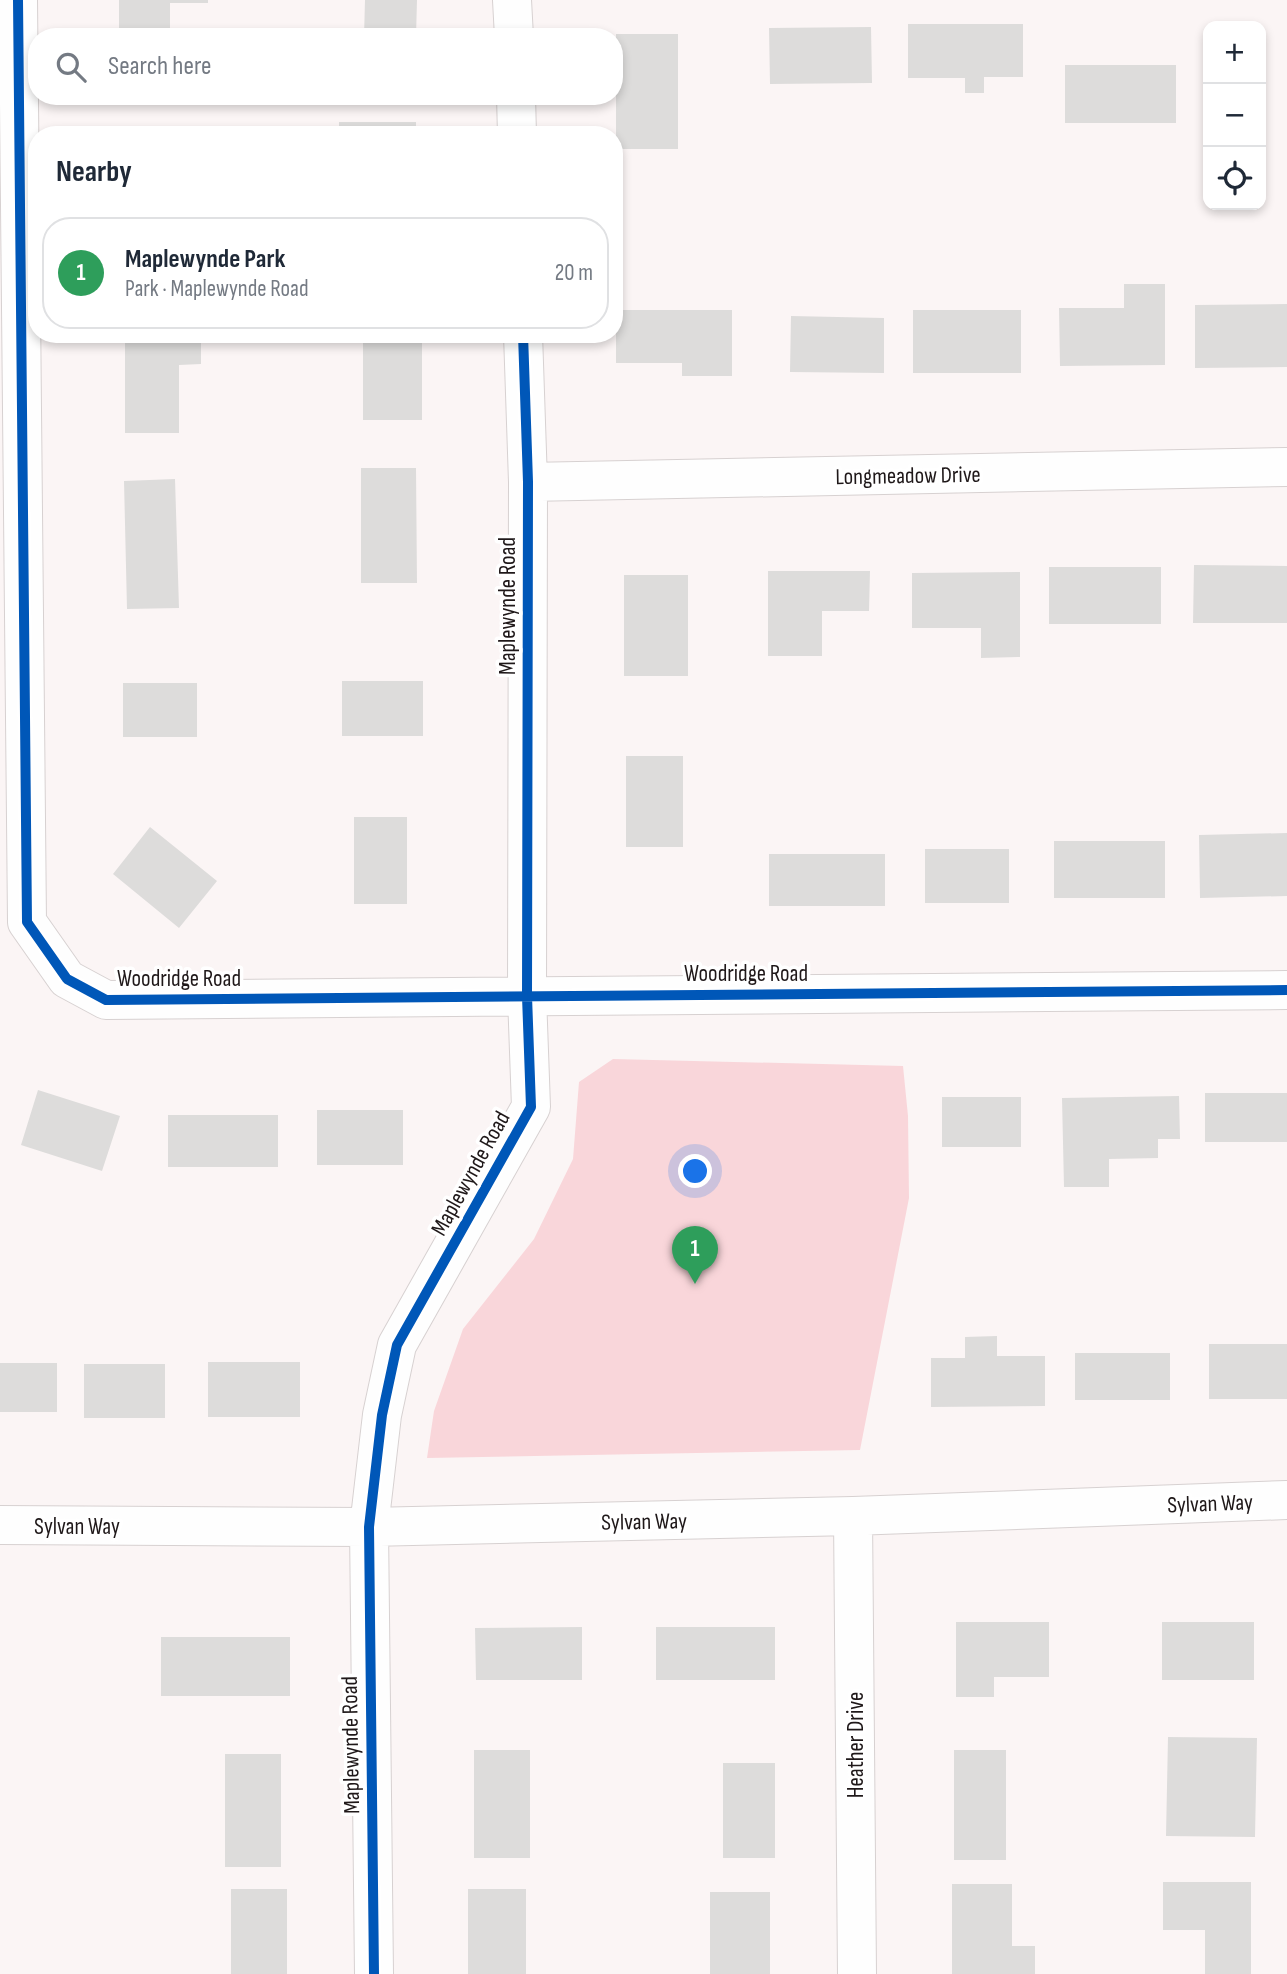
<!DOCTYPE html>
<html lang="en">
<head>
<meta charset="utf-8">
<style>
  :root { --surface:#fff; --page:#f6f6f7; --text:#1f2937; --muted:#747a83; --line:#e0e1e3; --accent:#7c3aed }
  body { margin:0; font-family:"Sofia Sans Condensed",sans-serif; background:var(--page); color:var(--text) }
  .controls { position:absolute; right:21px; top:21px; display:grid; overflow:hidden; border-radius:14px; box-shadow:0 4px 10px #0003 }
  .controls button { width:63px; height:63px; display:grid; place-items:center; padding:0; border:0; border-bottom:2px solid var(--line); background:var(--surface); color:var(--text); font:35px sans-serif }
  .you { position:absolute; left:696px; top:1172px; width:24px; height:24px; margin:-18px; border:5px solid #fff; border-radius:50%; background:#1a73e8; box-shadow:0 0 0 10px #1a73e833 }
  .badge { display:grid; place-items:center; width:46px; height:46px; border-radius:50%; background:var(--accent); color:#fff; font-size:23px; font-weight:700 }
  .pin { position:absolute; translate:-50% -58px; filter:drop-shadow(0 2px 4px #0008) }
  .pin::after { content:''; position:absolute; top:37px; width:24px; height:21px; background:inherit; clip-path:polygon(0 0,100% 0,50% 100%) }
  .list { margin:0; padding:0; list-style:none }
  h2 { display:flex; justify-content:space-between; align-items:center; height:91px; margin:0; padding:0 28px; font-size:30px }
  h2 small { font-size:23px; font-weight:400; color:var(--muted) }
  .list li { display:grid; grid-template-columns:46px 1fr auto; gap:21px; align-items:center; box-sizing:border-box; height:112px; margin:0 14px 14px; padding:0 14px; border:2px solid var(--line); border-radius:28px }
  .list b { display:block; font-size:26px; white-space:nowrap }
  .list p { margin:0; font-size:23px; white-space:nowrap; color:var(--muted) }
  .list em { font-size:23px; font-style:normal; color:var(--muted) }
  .icon { flex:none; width:38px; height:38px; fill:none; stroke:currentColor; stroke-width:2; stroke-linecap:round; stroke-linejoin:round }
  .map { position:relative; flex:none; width:1287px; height:1974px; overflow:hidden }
  .search { position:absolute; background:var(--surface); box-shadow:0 4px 10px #0003; left:28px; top:28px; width:595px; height:77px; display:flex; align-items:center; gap:18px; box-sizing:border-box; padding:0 24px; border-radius:28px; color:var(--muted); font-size:26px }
  .panel { position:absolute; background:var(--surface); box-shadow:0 4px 10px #0003; left:28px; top:126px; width:595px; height:217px; border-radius:28px }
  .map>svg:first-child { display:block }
  .green { fill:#f9d6da }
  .building { fill:#dddcdb }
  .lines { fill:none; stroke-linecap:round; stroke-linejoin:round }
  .minor-casing { stroke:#d7d1d1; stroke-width:40 }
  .minor { stroke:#fefefe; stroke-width:38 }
  .cycleway-casing { stroke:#fff; stroke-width:15 }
  .cycleway { stroke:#0057b8; stroke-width:10 }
  .labels { text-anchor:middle; stroke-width:7; stroke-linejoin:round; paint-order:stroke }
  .street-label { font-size:23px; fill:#1f1819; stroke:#fff }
</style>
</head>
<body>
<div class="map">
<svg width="1287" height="1974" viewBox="0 0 1287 1974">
  <rect width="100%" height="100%" fill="#fbf5f5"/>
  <path class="green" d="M613,1059L903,1066L908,1116L909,1198L860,1450L427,1458L434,1411L463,1329L534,1239L573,1159L579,1082Z"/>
  <path class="building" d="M119,0H208V3H170V37H119Z
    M365,0H417L416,37H364Z
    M908,24H1023V77H984V93H965V78H908Z
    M871,27L872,83L770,84L769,28Z
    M616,34H678V149H616Z
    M1065,65H1176V123H1065Z
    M339,122H416V135H339Z
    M1124,284H1165V365L1060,366L1059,308H1124Z
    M1287,304V367L1195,368V305Z
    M616,310H732V376H682V363H616Z
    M913,310H1021V373H913Z
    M791,316L884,318V373L790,372Z
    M125,334H201V364L179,365V433H125Z
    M363,334H422V420H363Z
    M361,468H416L417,583H361Z
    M175,479L179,608L127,609L124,481Z
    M1194,565L1287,566V623H1193Z
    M1049,567H1161V624H1049Z
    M768,571H870L869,611H822V656H768Z
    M1020,572V657L981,658V628H912V573Z
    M624,575H688V676H624Z
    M342,681H423V736H342Z
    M123,683H197V737H123Z
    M626,756H683V847H626Z
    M354,817H407V904H354Z
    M150,827L217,881L179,928L113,874Z
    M1287,833V896L1200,898L1199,835Z
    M1054,841H1165V898H1054Z
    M925,849H1009V903H925Z
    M769,854H885V906H769Z
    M38,1090L120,1116L102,1171L21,1145Z
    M1205,1093H1287V1142H1205Z
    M1179,1096L1180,1139H1158V1158L1109,1159V1187H1064L1062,1098Z
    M942,1097H1021V1147H942Z
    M317,1110H403V1165H317Z
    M168,1115H278V1167H168Z
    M997,1336V1356H1045V1406L931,1407V1358H965V1337Z
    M1209,1344H1287V1399H1209Z
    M1075,1353H1170V1400H1075Z
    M208,1362H300V1417H208Z
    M0,1363H57V1412H0Z
    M84,1364H165V1418H84Z
    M956,1622H1049V1677H994V1697H956Z
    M1162,1622H1254V1680H1162Z
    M582,1627V1680H476L475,1628Z
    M656,1627H775V1680H656Z
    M161,1637H290V1696H161Z
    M1168,1737L1257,1738L1255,1837L1166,1836Z
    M474,1750H530V1858H474Z
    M954,1750H1006V1860H954Z
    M225,1754H281V1867H225Z
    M723,1763H775V1858H723Z
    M1163,1882H1251V1974H1205V1930H1163Z
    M952,1884H1012V1946H1035V1974H952Z
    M231,1889H287V1974H231Z
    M468,1889H526V1974H468Z
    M710,1892H770V1974H710Z"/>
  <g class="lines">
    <defs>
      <path id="minor" d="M18,0L27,922L67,979L106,1000L1287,990
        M512,0L514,37
        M516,96L517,135
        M528,482L1287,467
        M853,1516L857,1974
        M0,1525L369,1527L853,1516L1287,1500
        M374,1974L369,1527L382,1415L397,1345L531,1107L527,996L528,482L523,334"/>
    </defs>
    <use href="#minor" class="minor-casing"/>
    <use href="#minor" class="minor"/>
    <defs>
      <path id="cycleway" d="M18,0L27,922L67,979L106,1000L1287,990
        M374,1974L369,1527L382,1415L397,1345L531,1107L527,996L528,482L523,334"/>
    </defs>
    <use href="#cycleway" class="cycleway-casing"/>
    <use href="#cycleway" class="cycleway"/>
  </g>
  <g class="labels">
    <g class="street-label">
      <text transform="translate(908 475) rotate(-1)" y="8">Longmeadow Drive</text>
      <text transform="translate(507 606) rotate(-90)" y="8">Maplewynde Road</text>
      <text x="746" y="981">Woodridge Road</text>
      <text x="179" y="986">Woodridge Road</text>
      <text transform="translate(470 1173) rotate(-61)" y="8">Maplewynde Road</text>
      <text transform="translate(1210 1503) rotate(-2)" y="8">Sylvan Way</text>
      <text transform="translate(644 1521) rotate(-1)" y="8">Sylvan Way</text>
      <text x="77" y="1534">Sylvan Way</text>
      <text transform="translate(350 1745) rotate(-91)" y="8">Maplewynde Road</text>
      <text transform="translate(855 1745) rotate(-90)" y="8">Heather Drive</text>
    </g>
  </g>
</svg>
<div class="controls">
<button>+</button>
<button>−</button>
<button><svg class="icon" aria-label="locate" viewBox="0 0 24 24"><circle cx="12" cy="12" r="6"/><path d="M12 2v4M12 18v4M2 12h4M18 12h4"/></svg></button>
</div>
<div class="you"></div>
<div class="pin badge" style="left:695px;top:1284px;background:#2e9e5b">1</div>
<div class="search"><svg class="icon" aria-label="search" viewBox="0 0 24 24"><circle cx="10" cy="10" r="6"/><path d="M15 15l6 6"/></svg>Search here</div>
<section class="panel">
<h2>Nearby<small></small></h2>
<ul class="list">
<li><span class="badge" style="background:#2e9e5b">1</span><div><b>Maplewynde Park</b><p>Park · Maplewynde Road</p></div><em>20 m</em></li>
</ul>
</section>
</div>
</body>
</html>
